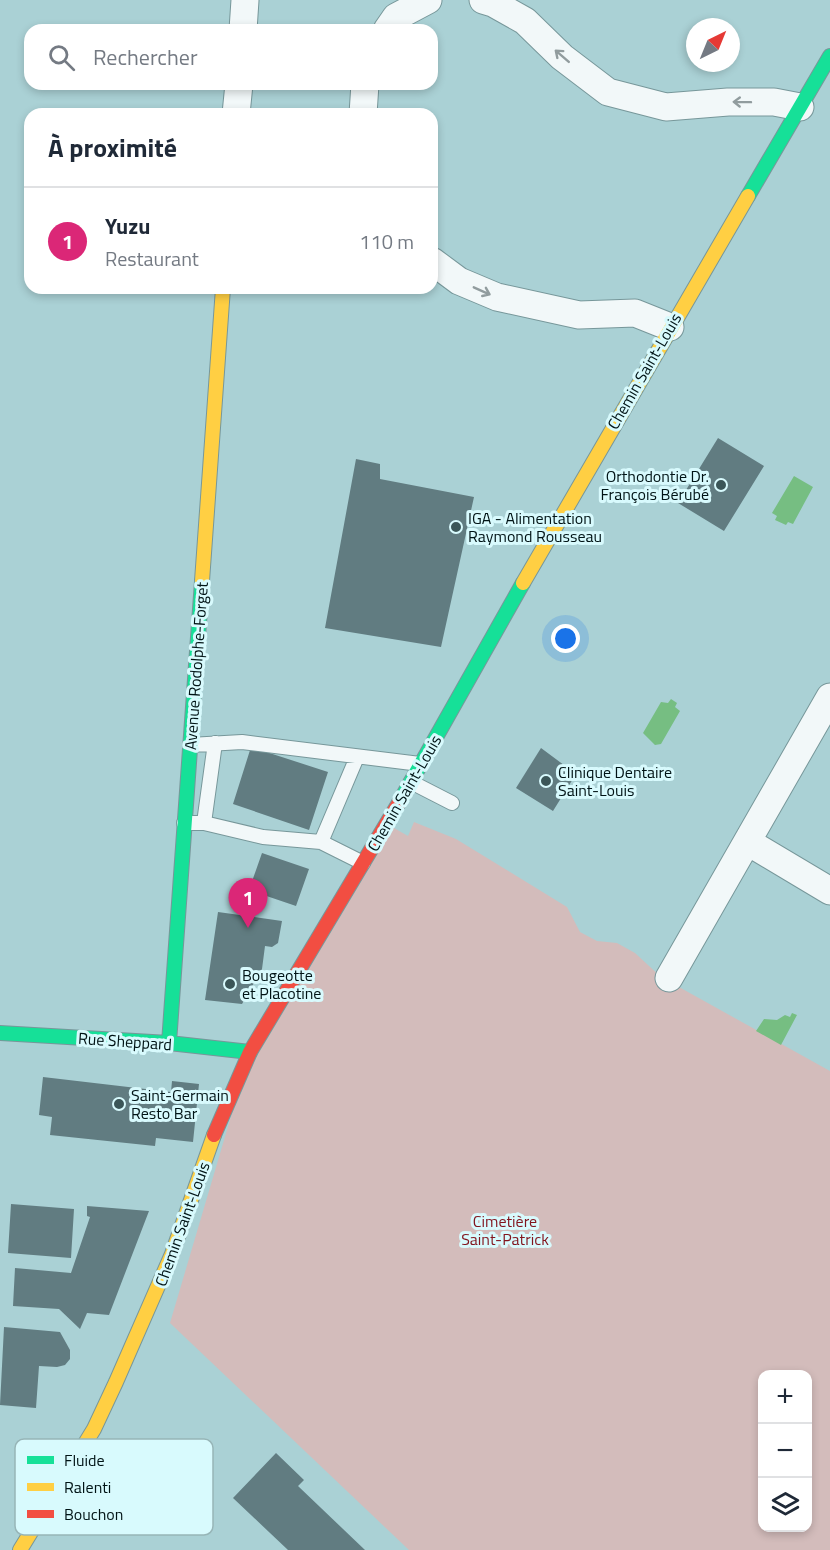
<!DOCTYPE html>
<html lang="fr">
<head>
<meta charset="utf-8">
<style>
  :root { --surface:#fff; --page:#f6f6f7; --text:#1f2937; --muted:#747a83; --line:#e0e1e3; --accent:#db2777 }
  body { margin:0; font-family:"Titillium Web",sans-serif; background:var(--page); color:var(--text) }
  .controls { position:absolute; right:18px; bottom:18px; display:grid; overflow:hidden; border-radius:12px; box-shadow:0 3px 9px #0003 }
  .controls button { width:54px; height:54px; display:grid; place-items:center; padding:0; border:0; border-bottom:2px solid var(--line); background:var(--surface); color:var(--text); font:30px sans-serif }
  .compass { position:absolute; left:686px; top:18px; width:54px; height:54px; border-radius:50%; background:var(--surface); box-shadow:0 3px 9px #0003; rotate:43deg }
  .you { position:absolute; left:566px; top:639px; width:21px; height:21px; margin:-15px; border:4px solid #fff; border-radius:50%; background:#1a73e8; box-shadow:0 0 0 9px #1a73e833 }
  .badge { display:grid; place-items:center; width:39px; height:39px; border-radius:50%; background:var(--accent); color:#fff; font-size:20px; font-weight:700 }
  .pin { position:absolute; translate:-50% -50px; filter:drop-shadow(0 2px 3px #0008) }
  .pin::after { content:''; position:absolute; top:32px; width:21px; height:18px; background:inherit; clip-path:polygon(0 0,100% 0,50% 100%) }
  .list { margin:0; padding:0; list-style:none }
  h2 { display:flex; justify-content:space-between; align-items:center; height:78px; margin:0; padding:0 24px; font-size:26px }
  h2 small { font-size:20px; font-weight:400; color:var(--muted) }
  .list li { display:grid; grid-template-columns:39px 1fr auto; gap:18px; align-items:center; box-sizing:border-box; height:108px; padding:0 24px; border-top:2px solid var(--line) }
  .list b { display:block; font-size:22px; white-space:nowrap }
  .list p { margin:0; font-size:20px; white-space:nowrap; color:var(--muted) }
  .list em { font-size:20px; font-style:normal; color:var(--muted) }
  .icon { flex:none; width:33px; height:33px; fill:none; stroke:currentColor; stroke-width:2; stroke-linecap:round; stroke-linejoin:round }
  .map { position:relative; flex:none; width:830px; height:1550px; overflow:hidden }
  .search { position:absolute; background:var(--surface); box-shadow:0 3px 9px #0003; left:24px; top:24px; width:414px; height:66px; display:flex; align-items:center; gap:15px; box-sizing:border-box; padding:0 21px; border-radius:18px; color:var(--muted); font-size:22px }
  .panel { position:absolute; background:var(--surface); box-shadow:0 3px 9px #0003; left:24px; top:108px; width:414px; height:186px; border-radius:18px }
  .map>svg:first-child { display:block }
  .green { fill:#d3bcbb; fill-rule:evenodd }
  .water { fill:#76be82 }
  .building { fill:#617c81 }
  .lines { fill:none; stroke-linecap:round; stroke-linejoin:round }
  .lane-casing { stroke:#77979a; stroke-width:16 }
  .street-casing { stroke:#77979a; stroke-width:29 }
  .fast-casing { stroke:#77979a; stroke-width:16 }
  .slow-casing { stroke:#77979a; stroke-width:16 }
  .jam-casing { stroke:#77979a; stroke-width:16 }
  .lane { stroke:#f2f8f9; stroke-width:14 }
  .street { stroke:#f2f8f9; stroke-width:27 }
  .fast { stroke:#16e098; stroke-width:14 }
  .slow { stroke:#ffcf43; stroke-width:14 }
  .jam { stroke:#f24e42; stroke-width:14 }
  .oneway { stroke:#919c9e }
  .poi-dot { fill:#3b5658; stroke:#d8fafd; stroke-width:2 }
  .labels { text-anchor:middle; stroke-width:6; stroke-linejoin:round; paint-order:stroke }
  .street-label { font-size:16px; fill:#001315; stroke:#d8fafd }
  .poi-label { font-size:16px; fill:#001315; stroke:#d8fafd; text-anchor:start }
  .park-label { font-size:16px; fill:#82141d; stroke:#d8fafd }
  .key { fill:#d8fafd; stroke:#97b5b7; stroke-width:1.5 }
  .key-label { font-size:16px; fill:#001315 }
</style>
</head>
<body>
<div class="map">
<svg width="830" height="1550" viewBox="0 0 830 1550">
  <rect width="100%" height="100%" fill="#aad1d5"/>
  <path class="green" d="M414,822L456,839L567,907L580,932L597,941L617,943L635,953L661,977L830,1071V1550H409L170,1323L250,1052L387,824L408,836ZM762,1374H808V1528H762Z"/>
  <path class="water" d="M794,476L813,487L793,524L788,522L786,525L775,520L777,516L772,513Z
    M671,699L677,703L675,707L680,711L661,744L655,745L643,733L661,702L668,703Z
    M792,1013L797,1015L781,1045L756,1031L764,1019L777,1020L785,1015L790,1017Z"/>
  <path class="building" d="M718,438L764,466L724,531L678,503Z
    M356,459L380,464V479L474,497L441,647L325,628Z
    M251,747L328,772L309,830L233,804Z
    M541,748L576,774L553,811L516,788Z
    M262,853L309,869L296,906L249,890Z
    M218,912L282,921L278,943L272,947L265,946L262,969L242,1004L205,1000Z
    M43,1077L171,1092L172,1081L199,1084L193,1142L156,1138L155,1146L50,1135L52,1117L39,1115Z
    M11,1204L74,1209L71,1258L8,1253Z
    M87,1206L149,1211L109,1315L87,1313L80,1329L59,1309L13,1306L15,1268L71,1273L90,1217L87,1216Z
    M4,1327L60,1332L70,1350V1359L65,1365L57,1367L39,1366L36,1408L0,1405Z
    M276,1453L304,1480L298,1486L365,1550H288L233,1498Z"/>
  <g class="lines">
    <defs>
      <path id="lane" d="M190,745L242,742L420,764
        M357,757L321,842L363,863
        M411,782L452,803
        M184,823H204L263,837L321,842
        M204,823L215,743"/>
      <path id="street" d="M483,0L493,3L525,21L562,57L608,92L666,107L728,102H774L800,107
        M243,30L245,0
        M387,30L396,17L428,0
        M236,114L239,84
        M363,114L365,84
        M432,261L459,281L497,297L579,315L635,313L670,327
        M748,842L830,891
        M669,978L830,697"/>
      <path id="fast" d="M748,196L830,56
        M400,801L523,583
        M0,1033L169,1043L250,1052
        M169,1043L202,581"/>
      <path id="slow" d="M202,581L223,288
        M523,583L748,196
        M20,1550L94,1429L116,1382L172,1254L214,1135"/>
      <path id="jam" d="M214,1135L250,1052L400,801"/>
    </defs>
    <use href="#lane" class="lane-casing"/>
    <use href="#street" class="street-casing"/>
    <use href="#fast" class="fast-casing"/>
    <use href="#slow" class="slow-casing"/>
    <use href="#jam" class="jam-casing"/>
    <use href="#lane" class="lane"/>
    <use href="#street" class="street"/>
    <use href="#fast" class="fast"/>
    <use href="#slow" class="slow"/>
    <use href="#jam" class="jam"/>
  </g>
  <defs><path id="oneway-shaft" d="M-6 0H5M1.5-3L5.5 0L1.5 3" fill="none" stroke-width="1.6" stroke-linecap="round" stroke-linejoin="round" transform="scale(1.5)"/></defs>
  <g class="oneway">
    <use href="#oneway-shaft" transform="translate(562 56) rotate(-139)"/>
    <use href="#oneway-shaft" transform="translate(742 102) rotate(-179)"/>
    <use href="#oneway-shaft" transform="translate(482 291) rotate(24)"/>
  </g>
  <g class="poi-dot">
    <circle cx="721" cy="485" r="6"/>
    <circle cx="456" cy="527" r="6"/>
    <circle cx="546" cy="781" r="6"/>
    <circle cx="230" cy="984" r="6"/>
    <circle cx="119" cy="1104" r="6"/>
  </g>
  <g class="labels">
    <g class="street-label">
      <text transform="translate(644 371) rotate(-60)" y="6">Chemin Saint-Louis</text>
      <text transform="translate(196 666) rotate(-86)" y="6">Avenue Rodolphe-Forget</text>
      <text transform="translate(404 793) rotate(-60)" y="6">Chemin Saint-Louis</text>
      <text transform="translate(125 1041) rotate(4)" y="6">Rue Sheppard</text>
      <text transform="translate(182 1224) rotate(-70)" y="6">Chemin Saint-Louis</text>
    </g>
    <g class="poi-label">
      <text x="709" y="482" text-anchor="end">Orthodontie Dr.<tspan x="709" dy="18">François Bérubé</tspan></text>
      <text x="468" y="524">IGA - Alimentation<tspan x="468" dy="18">Raymond Rousseau</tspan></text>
      <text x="558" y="778">Clinique Dentaire<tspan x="558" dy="18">Saint-Louis</tspan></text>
      <text x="242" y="981">Bougeotte<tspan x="242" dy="18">et Placotine</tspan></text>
      <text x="131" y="1101">Saint-Germain<tspan x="131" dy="18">Resto Bar</tspan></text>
    </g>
    <g class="park-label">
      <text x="505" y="1227">Cimetière<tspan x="505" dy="18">Saint-Patrick</tspan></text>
    </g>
  </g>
  <rect x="15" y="1439" width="198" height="96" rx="9" class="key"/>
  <rect x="27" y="1456" width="27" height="8" fill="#16e098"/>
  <rect x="27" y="1483" width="27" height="8" fill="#ffcf43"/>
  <rect x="27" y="1510" width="27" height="8" fill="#f24e42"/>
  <g class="key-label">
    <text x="64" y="1466">Fluide</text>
    <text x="64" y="1493">Ralenti</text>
    <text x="64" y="1520">Bouchon</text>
  </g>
</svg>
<div class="controls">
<button>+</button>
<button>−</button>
<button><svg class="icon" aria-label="layers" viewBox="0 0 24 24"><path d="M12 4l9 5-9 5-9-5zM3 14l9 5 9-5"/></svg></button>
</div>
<svg class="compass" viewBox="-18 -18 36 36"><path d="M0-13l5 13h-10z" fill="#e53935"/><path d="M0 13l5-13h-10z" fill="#747a83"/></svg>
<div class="you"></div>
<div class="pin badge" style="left:248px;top:928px">1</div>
<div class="search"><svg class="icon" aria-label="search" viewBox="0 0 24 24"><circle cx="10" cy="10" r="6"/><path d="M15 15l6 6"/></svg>Rechercher</div>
<section class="panel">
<h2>À proximité<small></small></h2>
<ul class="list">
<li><span class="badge">1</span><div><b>Yuzu</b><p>Restaurant</p></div><em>110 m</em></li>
</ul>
</section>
</div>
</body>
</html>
